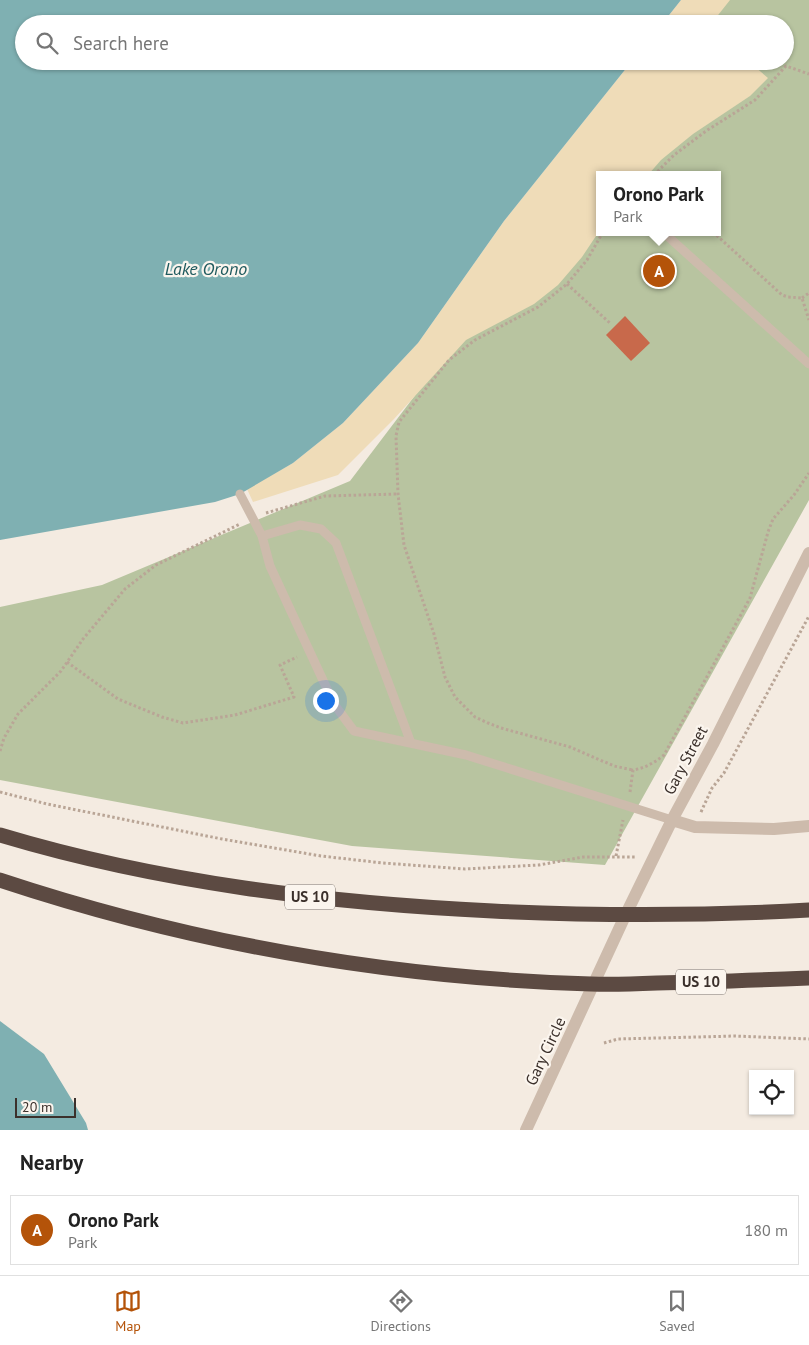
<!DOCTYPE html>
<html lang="en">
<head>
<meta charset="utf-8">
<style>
  :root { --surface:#fff; --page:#f6f6f6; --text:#222; --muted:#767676; --line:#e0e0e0; --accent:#b45309 }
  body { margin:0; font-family:"PT Sans",sans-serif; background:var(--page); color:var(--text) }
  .controls { position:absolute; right:15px; bottom:15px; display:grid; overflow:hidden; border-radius:0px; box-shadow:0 1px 4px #0004 }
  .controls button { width:45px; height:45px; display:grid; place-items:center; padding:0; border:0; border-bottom:1px solid var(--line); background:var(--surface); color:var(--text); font:25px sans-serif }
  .scale { position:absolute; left:15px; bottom:12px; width:61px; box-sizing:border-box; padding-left:5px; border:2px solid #3b302b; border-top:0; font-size:14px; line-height:18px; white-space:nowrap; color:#3b302b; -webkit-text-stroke:4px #fbf5ee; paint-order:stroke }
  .you { position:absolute; left:325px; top:700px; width:18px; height:18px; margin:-12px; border:4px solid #fff; border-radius:50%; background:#1a73e8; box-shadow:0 0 0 8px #1a73e833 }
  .badge { display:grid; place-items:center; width:32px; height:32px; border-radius:50%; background:var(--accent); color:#fff; font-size:16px; font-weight:700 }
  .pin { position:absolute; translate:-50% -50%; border:2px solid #fff; box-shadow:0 1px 5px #0006 }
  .popup { position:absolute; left:596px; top:171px; width:125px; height:65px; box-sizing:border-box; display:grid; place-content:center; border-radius:0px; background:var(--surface); filter:drop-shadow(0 1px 4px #0005); font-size:16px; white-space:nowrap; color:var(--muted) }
  .popup b { font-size:19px; color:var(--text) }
  .popup::after { content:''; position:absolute; left:50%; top:100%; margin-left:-10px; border:10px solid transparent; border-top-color:var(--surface) }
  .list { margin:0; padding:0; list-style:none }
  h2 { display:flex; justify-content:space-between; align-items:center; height:65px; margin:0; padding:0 20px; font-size:21px }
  h2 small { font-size:16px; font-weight:400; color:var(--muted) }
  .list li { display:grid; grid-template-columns:32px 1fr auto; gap:15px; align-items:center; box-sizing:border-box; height:70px; margin:0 10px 10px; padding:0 10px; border:1px solid var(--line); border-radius:0px }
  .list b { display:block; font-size:19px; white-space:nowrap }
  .list p { margin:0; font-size:16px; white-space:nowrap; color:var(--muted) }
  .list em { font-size:16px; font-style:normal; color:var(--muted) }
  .icon { flex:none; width:28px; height:28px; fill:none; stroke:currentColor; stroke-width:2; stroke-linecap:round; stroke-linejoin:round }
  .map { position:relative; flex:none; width:809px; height:1130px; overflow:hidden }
  .search { position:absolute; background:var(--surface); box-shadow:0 1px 4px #0004; left:15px; right:15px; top:15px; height:55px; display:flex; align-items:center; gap:12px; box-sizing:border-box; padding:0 18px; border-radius:28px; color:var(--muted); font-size:19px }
  .sheet { height:145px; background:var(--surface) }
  nav { display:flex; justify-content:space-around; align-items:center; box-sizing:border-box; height:70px; border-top:1px solid var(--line); background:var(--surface); font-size:14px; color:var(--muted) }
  nav a { display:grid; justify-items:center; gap:2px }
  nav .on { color:var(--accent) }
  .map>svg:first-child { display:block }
  .green { fill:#b8c4a0; fill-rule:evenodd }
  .sand { fill:#efdcb8 }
  .water { fill:#7fb0b2 }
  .building { fill:#c8694b }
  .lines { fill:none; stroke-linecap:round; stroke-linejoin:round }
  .path { stroke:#b9a596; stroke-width:3; stroke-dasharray:2.5 2.5; stroke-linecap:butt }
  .lane { stroke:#cdbbac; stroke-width:9 }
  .street { stroke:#cdbbac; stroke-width:12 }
  .highway { stroke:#5c4a42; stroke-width:15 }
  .labels { text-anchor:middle; stroke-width:4.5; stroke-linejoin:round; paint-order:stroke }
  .shield { fill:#fbf5ee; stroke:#756b66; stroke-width:1 }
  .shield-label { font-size:15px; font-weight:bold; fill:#3b302b }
  .street-label { font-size:16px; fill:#3b302b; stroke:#fbf5ee }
  .water-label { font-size:18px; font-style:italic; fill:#1f5a5e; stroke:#fbf5ee }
</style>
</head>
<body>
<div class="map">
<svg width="809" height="1130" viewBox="0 0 809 1130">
  <rect width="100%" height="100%" fill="#f4ebe1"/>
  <path class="green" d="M715,0H809V500L605,865L352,846L0,780V607L102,585L350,481L669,61H785V24H697ZM600,175H718V232H600Z"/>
  <path class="sand" d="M681,0H730L711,24H662Z
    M632,61H748L768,78L750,96L693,134L661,160L648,175H600V230L582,257L558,285L534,304L466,340L394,419L338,475L253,502L247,489L293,463L343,423L418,343L504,221Z"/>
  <path class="water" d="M0,0H681L662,24H24V61H632L504,221L418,343L343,423L293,463L240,494L215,502L0,540Z
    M0,1021L44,1054L86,1123L88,1130H0Z"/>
  <path class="building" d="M625,316L650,343L631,361L606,335Z"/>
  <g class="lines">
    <path class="path" d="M654,175L674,155L706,131L755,100L786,66L809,74
      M603,232L587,260L567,284L538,307L475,340L449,360L399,422L396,436L398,494L404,545L434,634L445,677L455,697L475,717L488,723L501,728L570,747L614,766L633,770
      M713,232L782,295L788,297L802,298L809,320
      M567,284L611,324
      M802,298L809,293
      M266,513L325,496L398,494
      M67,662L118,699L162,717L183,723L235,715L294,697L280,665L297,657
      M0,751L4,738L18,714L61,671L83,639L125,589L156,565L240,524
      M0,792L47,804L222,839L321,856L383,863L465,869L539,865L583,857H636
      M630,792L633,770C645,768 654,763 664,755L750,598L768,532L773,519L794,495L809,473
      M701,812L712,788L724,773L809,616
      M616,856L623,820
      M604,1043L618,1039L698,1037L735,1036L809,1039"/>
    <path class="lane" d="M663,232L809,364
      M240,494L262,536
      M411,743L336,543L321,529L300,525L262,536L270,566L334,704L354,731L466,755L672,820"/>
    <path class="street" d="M672,820L695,827L774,829L809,826
      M526,1130L625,916L672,820L713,744L809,553"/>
    <path class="highway" d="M0,835C160,883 327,903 493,911C599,916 704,916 809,910
      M0,880C190,943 391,978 591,984C613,985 635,984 657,983C707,982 758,980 809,978"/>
  </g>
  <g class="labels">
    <g class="shield">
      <rect x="285" y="884.5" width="50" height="25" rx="4"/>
      <rect x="676" y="969.5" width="50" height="25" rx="4"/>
    </g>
    <g class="shield-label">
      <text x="310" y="902">US 10</text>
      <text x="701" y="987">US 10</text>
    </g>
    <g class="street-label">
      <text transform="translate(685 760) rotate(-62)" y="6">Gary Street</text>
      <text transform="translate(545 1051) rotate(-65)" y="6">Gary Circle</text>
    </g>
    <g class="water-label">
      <text x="206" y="275">Lake Orono</text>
    </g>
  </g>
</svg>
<div class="controls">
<button><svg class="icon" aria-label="locate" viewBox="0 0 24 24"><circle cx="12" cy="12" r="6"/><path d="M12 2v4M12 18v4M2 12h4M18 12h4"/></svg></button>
</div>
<div class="scale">20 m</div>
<div class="you"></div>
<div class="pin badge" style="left:659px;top:271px">A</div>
<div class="popup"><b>Orono Park</b>Park</div>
<div class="search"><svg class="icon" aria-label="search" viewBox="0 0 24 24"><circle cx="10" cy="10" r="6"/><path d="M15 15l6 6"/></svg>Search here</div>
</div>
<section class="sheet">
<h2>Nearby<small></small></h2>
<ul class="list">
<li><span class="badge">A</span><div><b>Orono Park</b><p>Park</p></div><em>180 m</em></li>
</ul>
</section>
<nav>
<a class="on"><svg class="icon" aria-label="map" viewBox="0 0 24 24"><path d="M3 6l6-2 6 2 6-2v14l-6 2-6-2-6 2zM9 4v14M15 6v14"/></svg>Map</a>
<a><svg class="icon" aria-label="directions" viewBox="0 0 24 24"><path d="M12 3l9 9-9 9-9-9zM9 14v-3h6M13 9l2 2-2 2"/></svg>Directions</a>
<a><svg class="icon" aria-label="saved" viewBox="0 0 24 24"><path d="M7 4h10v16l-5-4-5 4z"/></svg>Saved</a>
</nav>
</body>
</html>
